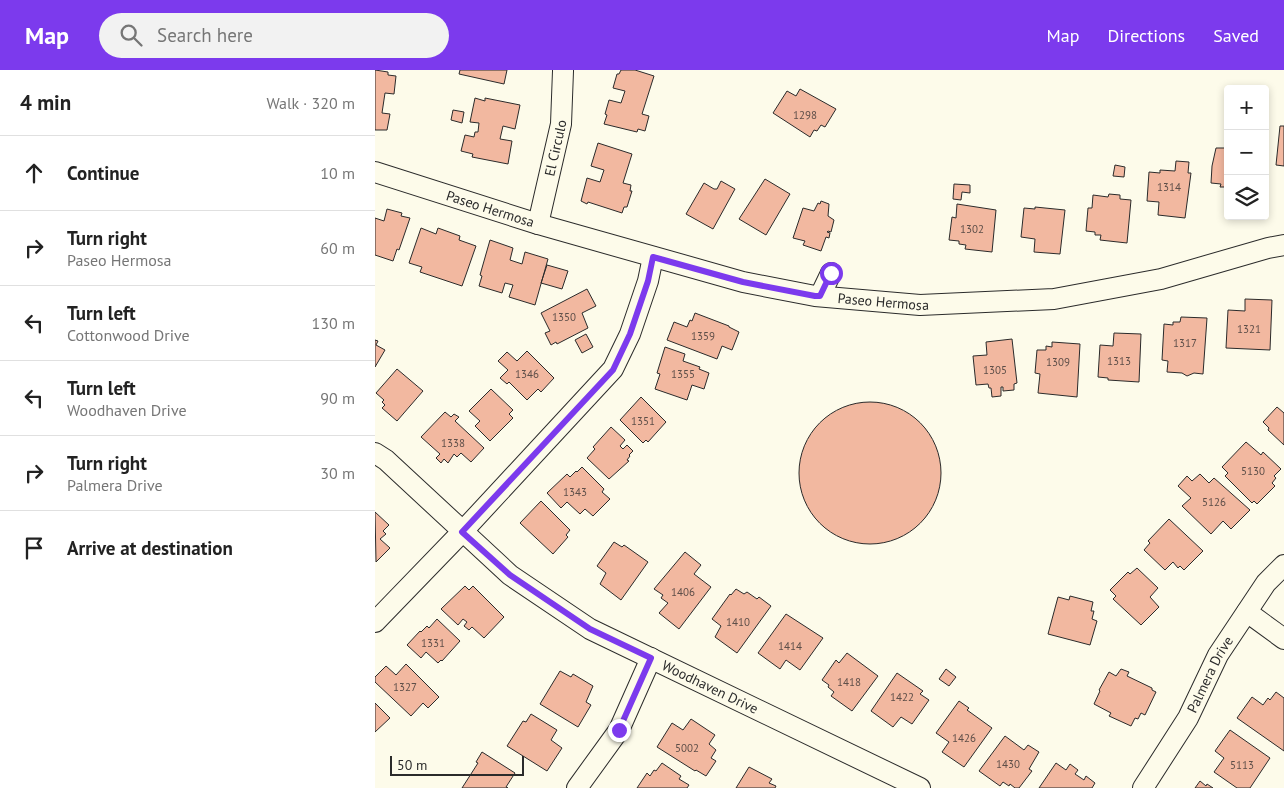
<!DOCTYPE html>
<html lang="en">
<head>
<meta charset="utf-8">
<style>
  :root { --surface:#fff; --page:#f2f2f2; --text:#222; --muted:#767676; --line:#e0e0e0; --accent:#7c3aed }
  body { margin:0; font-family:"PT Sans",sans-serif; background:var(--page); color:var(--text) }
  .controls { position:absolute; right:15px; top:15px; display:grid; overflow:hidden; border-radius:5px; box-shadow:0 2px 8px #0003 }
  .controls button { width:45px; height:45px; display:grid; place-items:center; padding:0; border:0; border-bottom:1px solid var(--line); background:var(--surface); color:var(--text); font:25px sans-serif }
  .scale { position:absolute; left:15px; bottom:12px; width:134px; box-sizing:border-box; padding-left:5px; border:2px solid #2b2b2b; border-top:0; font-size:14px; line-height:18px; white-space:nowrap; color:#2b2b2b; -webkit-text-stroke:4px #fdfbea; paint-order:stroke }
  .stop { position:absolute; width:15px; height:15px; margin:-11px; border:4px solid #7c3aed; border-radius:50%; background:#fff }
  .stop.end { background:#7c3aed; border-color:#fff; box-shadow:0 1px 5px #0008 }
  .list { margin:0; padding:0; list-style:none }
  h2 { display:flex; justify-content:space-between; align-items:center; height:65px; margin:0; padding:0 20px; font-size:21px }
  h2 small { font-size:16px; font-weight:400; color:var(--muted) }
  .list li { display:grid; grid-template-columns:32px 1fr auto; gap:15px; align-items:center; box-sizing:border-box; height:75px; padding:0 20px; border-top:1px solid var(--line) }
  .list b { display:block; font-size:19px; white-space:nowrap }
  .list p { margin:0; font-size:16px; white-space:nowrap; color:var(--muted) }
  .list em { font-size:16px; font-style:normal; color:var(--muted) }
  .icon { flex:none; width:28px; height:28px; fill:none; stroke:currentColor; stroke-width:2; stroke-linecap:round; stroke-linejoin:round }
  .map { position:relative; flex:none; width:909px; height:718px; overflow:hidden }
  header { display:flex; align-items:center; gap:30px; box-sizing:border-box; height:70px; padding:0 25px; background:var(--accent); color:#fff }
  header strong { font-size:24px }
  nav { display:flex; gap:28px; margin-inline-start:auto; font-size:18px }
  .search { width:350px; height:45px; background:var(--page); display:flex; align-items:center; gap:12px; box-sizing:border-box; padding:0 18px; border-radius:28px; color:var(--muted); font-size:19px }
  main { display:flex }
  aside { flex:1; background:var(--surface) }
  .map>svg:first-child { display:block }
  .building { fill:#f2b8a0; stroke:#2b2b2b }
  .lines { fill:none; stroke-linecap:round; stroke-linejoin:round }
  .minor-casing { stroke:#2b2b2b; stroke-width:22 }
  .minor { stroke:#fdfbea; stroke-width:20 }
  .route { stroke:#7c3aed; stroke-width:6 }
  .labels { text-anchor:middle; stroke-width:4; stroke-linejoin:round; paint-order:stroke }
  .number-label { font-size:11px; fill:#5d4e48 }
  .street-label { font-size:14px; fill:#2b2b2b; stroke:#fdfbea }
</style>
</head>
<body>
<header>
<strong>Map</strong>
<div class="search"><svg class="icon" aria-label="search" viewBox="0 0 24 24"><circle cx="10" cy="10" r="6"/><path d="M15 15l6 6"/></svg>Search here</div>
<nav><a>Map</a><a>Directions</a><a>Saved</a></nav>
</header>
<main>
<aside>
<h2>4 min<small>Walk · 320 m</small></h2>
<ul class="list">
<li><svg class="icon" aria-label="ahead" viewBox="0 0 24 24"><path d="M12 20V5M6 11l6-6 6 6"/></svg><div><b>Continue</b></div><em>10 m</em></li>
<li><svg class="icon" aria-label="right" viewBox="0 0 24 24"><path d="M7 20v-9h11M14 6l5 5-5 5"/></svg><div><b>Turn right</b><p>Paseo Hermosa</p></div><em>60 m</em></li>
<li><svg class="icon" aria-label="left" viewBox="0 0 24 24"><path d="M17 20v-9H6M10 6l-5 5 5 5"/></svg><div><b>Turn left</b><p>Cottonwood Drive</p></div><em>130 m</em></li>
<li><svg class="icon" aria-label="left" viewBox="0 0 24 24"><path d="M17 20v-9H6M10 6l-5 5 5 5"/></svg><div><b>Turn left</b><p>Woodhaven Drive</p></div><em>90 m</em></li>
<li><svg class="icon" aria-label="right" viewBox="0 0 24 24"><path d="M7 20v-9h11M14 6l5 5-5 5"/></svg><div><b>Turn right</b><p>Palmera Drive</p></div><em>30 m</em></li>
<li><svg class="icon" aria-label="arrive" viewBox="0 0 24 24"><path d="M6 21V4h12l-3 4 3 4H6"/></svg><div><b>Arrive at destination</b></div></li>
</ul>
</aside>
<div class="map">
<svg width="909" height="718" viewBox="0 0 909 718">
  <rect width="100%" height="100%" fill="#fdfbea"/>
  <path class="building" d="M0,0L13,2V5L21,6L19,24L10,23L7,43L15,44L12,60H0Z
    M85,0H132L129,14L84,4Z
    M246,0H260L279,6L267,44L274,46L270,61L263,59L262,62L229,54L232,45L230,44L234,30L246,33L250,21L238,18L242,4H244Z
    M425,19L461,39L450,57L446,55L442,61L439,60L435,67L398,43L412,21L421,26Z
    M100,28L110,31V28L145,35L140,59L128,56L125,69L137,71L133,94L97,87L98,84L86,81L90,65L99,67L100,62H103L104,53L95,52Z
    M78,40L89,42L87,53L76,50Z
    M905,56H909V96L901,95Z
    M223,73L257,84L248,113L256,115L255,121H257L252,137H249L247,143L213,132L212,134L206,131L212,108L225,112L229,100L216,96Z
    M850,75L853,76V117H845L846,114L836,113L837,96L841,78H850Z
    M801,91L814,92L813,103H816L810,148L783,145L784,132L772,131L774,102L785,103V100L800,101Z
    M740,95L750,97L749,107L738,106Z
    M390,109L415,124L391,165L364,149Z
    M346,111L360,119L338,159L311,144L329,113L339,119H342Z
    M579,114L595,115V123L587,122L586,130L578,129Z
    M734,124L745,125V129L756,130L752,173L725,170L726,165H720V162L711,161L713,138H717L718,125L733,127Z
    M446,131L454,134L453,146L459,150L456,162L453,161L452,162L455,163L454,168L451,167L446,181L428,175L430,171L418,168L428,138L439,141L443,133L445,134Z
    M582,134L621,140L617,182L590,179L591,175L584,174V171L574,170L577,147L581,148Z
    M660,137L690,140L685,184L659,182L660,169L646,167L649,138L660,139Z
    M12,139L27,143L26,146L35,148L24,180L22,179L18,191L0,185V148L9,151Z
    M46,158L61,164L63,158L85,166L84,170L101,176L87,216L45,202L47,197L34,193Z
    M115,170L138,178L135,190L147,194L150,182L173,189L160,235L134,227L138,215L130,213L127,223L104,216L107,206L105,205Z
    M172,195L193,201L187,219L166,213Z
    M212,219L221,236L207,243L213,258L182,274L181,272L176,275L170,263L175,261L166,243Z
    M870,229L897,230L895,280L851,278L853,240L870,241Z
    M320,243L354,256V257L364,262L357,280L347,276L342,289L292,270L299,252L312,257L315,250L317,251Z
    M806,247L832,248L828,304L819,303L812,306L807,303L792,302L793,291L787,290L789,254L798,255V252H805Z
    M739,263L766,264L764,312L733,310V308L723,307L725,275L738,276Z
    M211,264L218,277L207,283L200,270Z
    M637,269L642,313L639,314V320L628,321V317H626V326L617,327L616,318H614L613,314L601,315L598,286L612,285L611,272Z
    M0,270L3,271L1,275L10,280L0,297Z
    M677,272L705,274L702,327L663,323L665,304L660,303L662,280H671V276L677,277Z
    M290,277L310,284L308,291L325,297L324,299L334,303L329,319L317,315L312,330L280,319L285,304L282,303Z
    M152,281L179,308L166,322L163,319L152,330L134,312L132,314L125,308L133,300L123,291L132,282L142,291Z
    M22,299L48,321L22,351L7,338L10,335L7,332L9,330L1,323Z
    M116,319L138,340L134,344L138,348L115,371L100,356L105,351L94,341Z
    M266,327L291,352L273,372L271,370L268,373L245,350Z
    M424 403a71 71 0 1 1 142 0a71 71 0 1 1-142 0Z
    M902,337L909,343V375L893,360L894,358L888,352Z
    M70,342L76,347L79,344L84,347L80,351L109,378L96,392L86,383L82,387L79,384L73,393L69,389L66,393L61,388L65,384L46,367Z
    M236,357L250,370L245,376L248,379L252,375L258,381L254,385L255,386L252,390L254,391L234,409L212,388L220,379L218,377Z
    M871,372L886,385L888,382L906,399L899,406L901,408L897,413L900,416L882,434L879,431L877,433L850,406L853,403L847,397Z
    M207,397L229,419L227,422L235,429L218,446L210,439L205,444L192,432L186,438L172,423L192,404L195,407L201,401L202,402Z
    M825,404L834,413L839,408L875,440L856,459L848,451L836,464L807,436L816,428L803,416L812,406L817,411Z
    M166,431L195,460L191,465L193,467L178,484L145,453Z
    M0,442L14,455L8,461L11,464L5,469L15,478L1,492Z
    M794,449L828,481L809,500L805,496L803,498L798,492L790,500L769,480L775,473L773,471Z
    M239,472L247,477L249,475L273,492L246,530L225,514L231,503L222,496Z
    M310,482L326,495L319,504L336,517L304,559L284,543L293,533L286,528L288,525L279,519Z
    M762,498L783,518L775,527L784,537L766,555L738,529L741,526L735,520L753,502L755,504Z
    M90,516L94,520L98,516L129,547L109,568L97,557L94,560L89,556L92,552L88,549L83,555L66,539Z
    M361,519L369,524L372,522L382,529L384,527L396,536L362,583L340,567L346,556L337,549L355,524L356,525Z
    M695,526L718,532L716,541H719L717,549L722,551L715,575L673,564L683,527L694,530Z
    M411,544L448,568L425,600L411,590L405,599L383,583Z
    M62,549L85,571L67,591L66,590L63,593L51,582L46,588L32,575L45,561L46,562L52,556L54,558Z
    M472,583L503,606L477,641L456,626L459,622L453,617L454,615L447,610L461,590L464,593Z
    M31,594L64,627L53,638L48,633L36,646L0,612V607L11,596L21,605Z
    M571,599L581,607L574,616L564,609Z
    M746,599L754,602L752,606L777,618V620L781,622L770,645L766,643L763,649L760,648L756,656L734,646L736,643L719,634L725,621L724,620L734,602L741,606Z
    M185,601L196,607L198,604L218,616L211,632L216,635L203,657L165,634Z
    M522,603L548,621L545,624L554,630L537,654L526,647L518,657L496,641Z
    M901,622L909,628V681L862,648L877,627L888,635L893,628L895,630Z
    M584,631L594,638L592,640L617,658L589,697L567,682L574,672L561,663Z
    M0,633L15,648L0,662Z
    M156,644L182,660L176,670L187,678L172,701L132,676L148,651L151,652Z
    M316,649L340,665L334,674L341,680L336,688L341,691L331,706L321,700L320,701L282,677L297,653L308,660Z
    M855,660L895,688L875,718H862L839,702L849,688L840,681Z
    M630,666L649,680L653,675L664,682L654,699L657,701L644,718H640L635,714L634,716L628,712L625,716L604,701Z
    M107,682L140,703L131,717L133,718H87L103,693L101,692Z
    M287,693L306,706L304,709L314,715L312,718H262L272,703L275,706L279,700L281,701Z
    M681,693L691,700L695,694L703,700L700,704L709,710L711,706L720,713L717,718H664Z
    M374,697L397,709L394,713L401,716L400,718H361Z
    M825,711L831,716L832,714L838,718H820Z"/>
  <g class="lines">
    <defs>
      <g id="minor">
        <path id="s1" d="M0,102L163,154L368,212L440,226L545,235L679,229L786,209L893,178L909,175"/>
        <path id="s2" d="M163,154L186,54L188,1"/>
        <path d="M445,226L456,203"/>
        <path id="s3" d="M0,383L11,390L135,505L215,559L545,718"/>
        <path d="M872,542L909,569"/>
        <path d="M0,552L87,462L238,299L255,264L273,211L278,187"/>
        <path d="M202,718L244,660L276,588"/>
        <path id="s4" d="M768,718L813,648L843,585L891,513L909,495"/>
      </g>
    </defs>
    <use href="#minor" class="minor-casing"/>
    <use href="#minor" class="minor"/>
  </g>
  <g class="lines">
    <path class="route" d="M244,660L276,588L215,559L135,505L87,462L238,300L255,264L273,211L278,187L368,212L440,226H445L456,203"/>
  </g>
  <g class="labels">
    <g class="number-label">
      <text x="430" y="49">1298</text>
      <text x="794" y="121">1314</text>
      <text x="597" y="163">1302</text>
      <text x="189" y="251">1350</text>
      <text x="874" y="263">1321</text>
      <text x="328" y="270">1359</text>
      <text x="810" y="277">1317</text>
      <text x="744" y="295">1313</text>
      <text x="683" y="296">1309</text>
      <text x="620" y="304">1305</text>
      <text x="152" y="308">1346</text>
      <text x="308" y="308">1355</text>
      <text x="268" y="355">1351</text>
      <text x="78" y="377">1338</text>
      <text x="878" y="405">5130</text>
      <text x="200" y="426">1343</text>
      <text x="839" y="436">5126</text>
      <text x="308" y="526">1406</text>
      <text x="363" y="556">1410</text>
      <text x="58" y="577">1331</text>
      <text x="415" y="580">1414</text>
      <text x="474" y="616">1418</text>
      <text x="30" y="621">1327</text>
      <text x="527" y="631">1422</text>
      <text x="589" y="672">1426</text>
      <text x="312" y="682">5002</text>
      <text x="633" y="698">1430</text>
      <text x="867" y="699">5113</text>
    </g>
    <g class="street-label">
      <text dy="5" stroke="none"><textPath href="#s2" startOffset="78">El Circulo</textPath></text>
      <text dy="5" stroke="none"><textPath href="#s1" startOffset="121">Paseo Hermosa</textPath></text>
      <text dy="5" stroke="none"><textPath href="#s1" startOffset="526">Paseo Hermosa</textPath></text>
      <text dy="5" stroke="none"><textPath href="#s4" startOffset="132">Palmera Drive</textPath></text>
      <text dy="5" stroke="none"><textPath href="#s3" startOffset="412">Woodhaven Drive</textPath></text>
    </g>
  </g>
</svg>
<div class="controls">
<button>+</button>
<button>−</button>
<button><svg class="icon" aria-label="layers" viewBox="0 0 24 24"><path d="M12 4l9 5-9 5-9-5zM3 14l9 5 9-5"/></svg></button>
</div>
<div class="scale">50 m</div>
<div class="stop" style="left:456px;top:203px"></div>
<div class="stop end" style="left:244px;top:660px"></div>
</div>
</main>
</body>
</html>
